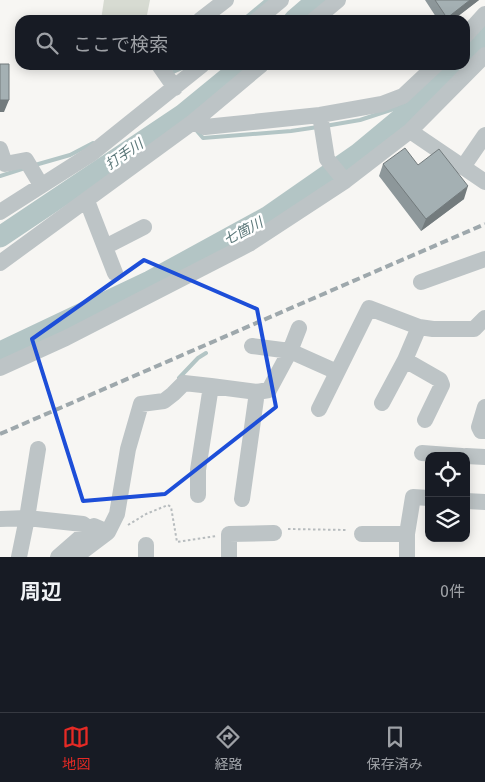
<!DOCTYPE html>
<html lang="ja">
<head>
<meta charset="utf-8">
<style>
  :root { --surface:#171b24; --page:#242831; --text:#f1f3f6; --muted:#9ea1a6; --line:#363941; --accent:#e52a25 }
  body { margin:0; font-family:"Fira Sans","Noto Sans JP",sans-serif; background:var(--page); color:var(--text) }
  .controls { position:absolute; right:15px; bottom:15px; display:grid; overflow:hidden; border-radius:10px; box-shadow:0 2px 12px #0003 }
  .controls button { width:45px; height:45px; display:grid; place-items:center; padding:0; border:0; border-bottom:1px solid var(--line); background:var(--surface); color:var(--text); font:25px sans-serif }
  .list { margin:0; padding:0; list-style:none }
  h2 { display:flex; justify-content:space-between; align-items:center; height:65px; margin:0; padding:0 20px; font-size:21px }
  h2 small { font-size:16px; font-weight:400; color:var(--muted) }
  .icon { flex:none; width:28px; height:28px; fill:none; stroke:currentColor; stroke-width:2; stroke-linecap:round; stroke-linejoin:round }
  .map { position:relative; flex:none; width:485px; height:557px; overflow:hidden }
  .search { position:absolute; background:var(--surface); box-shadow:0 2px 12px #0003; left:15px; right:15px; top:15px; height:55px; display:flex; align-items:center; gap:12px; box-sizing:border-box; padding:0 18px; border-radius:15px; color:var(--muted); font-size:19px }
  .sheet { height:155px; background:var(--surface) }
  nav { display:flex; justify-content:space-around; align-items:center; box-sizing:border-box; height:70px; border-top:1px solid var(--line); background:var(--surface); font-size:14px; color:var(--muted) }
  nav a { display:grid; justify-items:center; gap:2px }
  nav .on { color:var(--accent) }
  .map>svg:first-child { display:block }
  .green { fill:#d7dbd2 }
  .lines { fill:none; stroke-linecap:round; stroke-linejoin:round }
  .stream { stroke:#b3c5c5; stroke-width:4 }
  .river { stroke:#b3c5c5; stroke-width:21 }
  .path { stroke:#b7bcbe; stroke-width:2; stroke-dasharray:2.5 2.5; stroke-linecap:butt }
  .minor { stroke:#bdc4c6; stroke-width:16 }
  .rail { stroke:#9ea8ac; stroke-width:4; stroke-dasharray:8 4; stroke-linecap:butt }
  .wall { fill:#8d979a }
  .shaded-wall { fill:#737b7d }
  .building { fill:#a4b0b3; stroke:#737b7d }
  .marked { fill:none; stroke:#1d4ed8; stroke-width:4; stroke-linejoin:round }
  .labels { text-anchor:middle; stroke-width:5; stroke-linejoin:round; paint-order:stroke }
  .water-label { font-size:14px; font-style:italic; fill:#5c787a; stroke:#fff }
</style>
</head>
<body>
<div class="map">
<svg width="485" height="557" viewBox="0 0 485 557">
  <rect width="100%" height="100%" fill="#f7f6f3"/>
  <path class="green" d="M104,0H150L146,20H101Z"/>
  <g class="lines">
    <path class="stream" d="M243,20L267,0
      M173,72L189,65
      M325,126L360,120L424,99
      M197,131L203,138L291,131L318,127
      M35,165L70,155L93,143
      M0,176L25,168
      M179,378L198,358L206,353"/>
    <path class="river" d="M294,20L317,0
      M465,55L485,34
      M0,237L182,115L243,65
      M0,352L150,281L267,217L359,153L424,99L456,65"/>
    <path class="path" d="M128,525L146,514L168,505L171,507L177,542L216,536
      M288,529L348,530"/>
    <path class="minor" d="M200,20L226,0
      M257,20L281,0
      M314,20L338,0
      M465,36L485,14
      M159,65L175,88
      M320,115L327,159L345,181
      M193,122L205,127L320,115L382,104L403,96L436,65
      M410,131L485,182
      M0,149L5,164L26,160L41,185
      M463,167L485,135
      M87,201L115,273
      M0,212L91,154L202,65
      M105,247L144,227
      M0,263L193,122L261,65
      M421,282L485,259
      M419,327L433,329H474L485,318
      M252,346L290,351L337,372
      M0,368L66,338L249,244L345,181L410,131L485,55
      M257,392L269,390L290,351L299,328
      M382,403L405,360L440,380L442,385L425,420
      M485,407L479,427L481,431H485
      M319,409L369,308L419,327L405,360
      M38,449L27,518L83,524L90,529L58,557
      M422,453L462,456
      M466,456L485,457
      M198,495V470L211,386L257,392L242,499
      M466,501L485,502
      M0,519L27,518L19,557
      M90,529L94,526L108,532L117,514L128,449L141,404L164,401L173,394L184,383L211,386
      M362,534H407V557
      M407,534L413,497L429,498
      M75,557L108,532
      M146,557V545
      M229,557V534L274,533"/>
    <path class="rail" d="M0,434L485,224"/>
  </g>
  <path class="wall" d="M425,0H479L453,20H438Z
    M383,164L418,165L464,199L421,231L379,176Z"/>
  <path class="shaded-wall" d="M470,0H479L453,20H446L447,18Z
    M0,100H9L4,112H0Z
    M468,186L464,199L421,231L426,219Z"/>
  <path class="building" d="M435,0H470L447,18Z
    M0,64H9V100H0Z
    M405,148L418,165L439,149L468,186L426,219L383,164Z"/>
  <path class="marked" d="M144,260L257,309L276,407L165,494L83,501L32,339Z"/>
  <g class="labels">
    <g class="water-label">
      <text transform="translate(124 154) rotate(-34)" y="5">打手川</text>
      <text transform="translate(243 231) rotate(-28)" y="5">七箇川</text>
    </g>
  </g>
</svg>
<div class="controls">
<button><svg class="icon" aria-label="locate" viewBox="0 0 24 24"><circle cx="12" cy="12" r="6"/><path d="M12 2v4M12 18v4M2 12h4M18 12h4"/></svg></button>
<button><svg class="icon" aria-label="layers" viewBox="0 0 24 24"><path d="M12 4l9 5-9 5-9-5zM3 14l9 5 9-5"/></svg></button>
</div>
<div class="search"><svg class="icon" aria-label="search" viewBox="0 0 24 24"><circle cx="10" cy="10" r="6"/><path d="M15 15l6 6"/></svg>ここで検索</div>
</div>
<section class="sheet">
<h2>周辺<small>0件</small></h2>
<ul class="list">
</ul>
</section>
<nav>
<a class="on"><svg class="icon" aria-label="map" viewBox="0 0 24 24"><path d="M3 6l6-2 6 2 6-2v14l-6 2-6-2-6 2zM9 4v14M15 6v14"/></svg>地図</a>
<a><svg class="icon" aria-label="directions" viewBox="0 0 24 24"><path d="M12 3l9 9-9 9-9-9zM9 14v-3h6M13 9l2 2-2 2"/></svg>経路</a>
<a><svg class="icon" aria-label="saved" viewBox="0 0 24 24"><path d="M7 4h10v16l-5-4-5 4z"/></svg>保存済み</a>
</nav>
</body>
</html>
